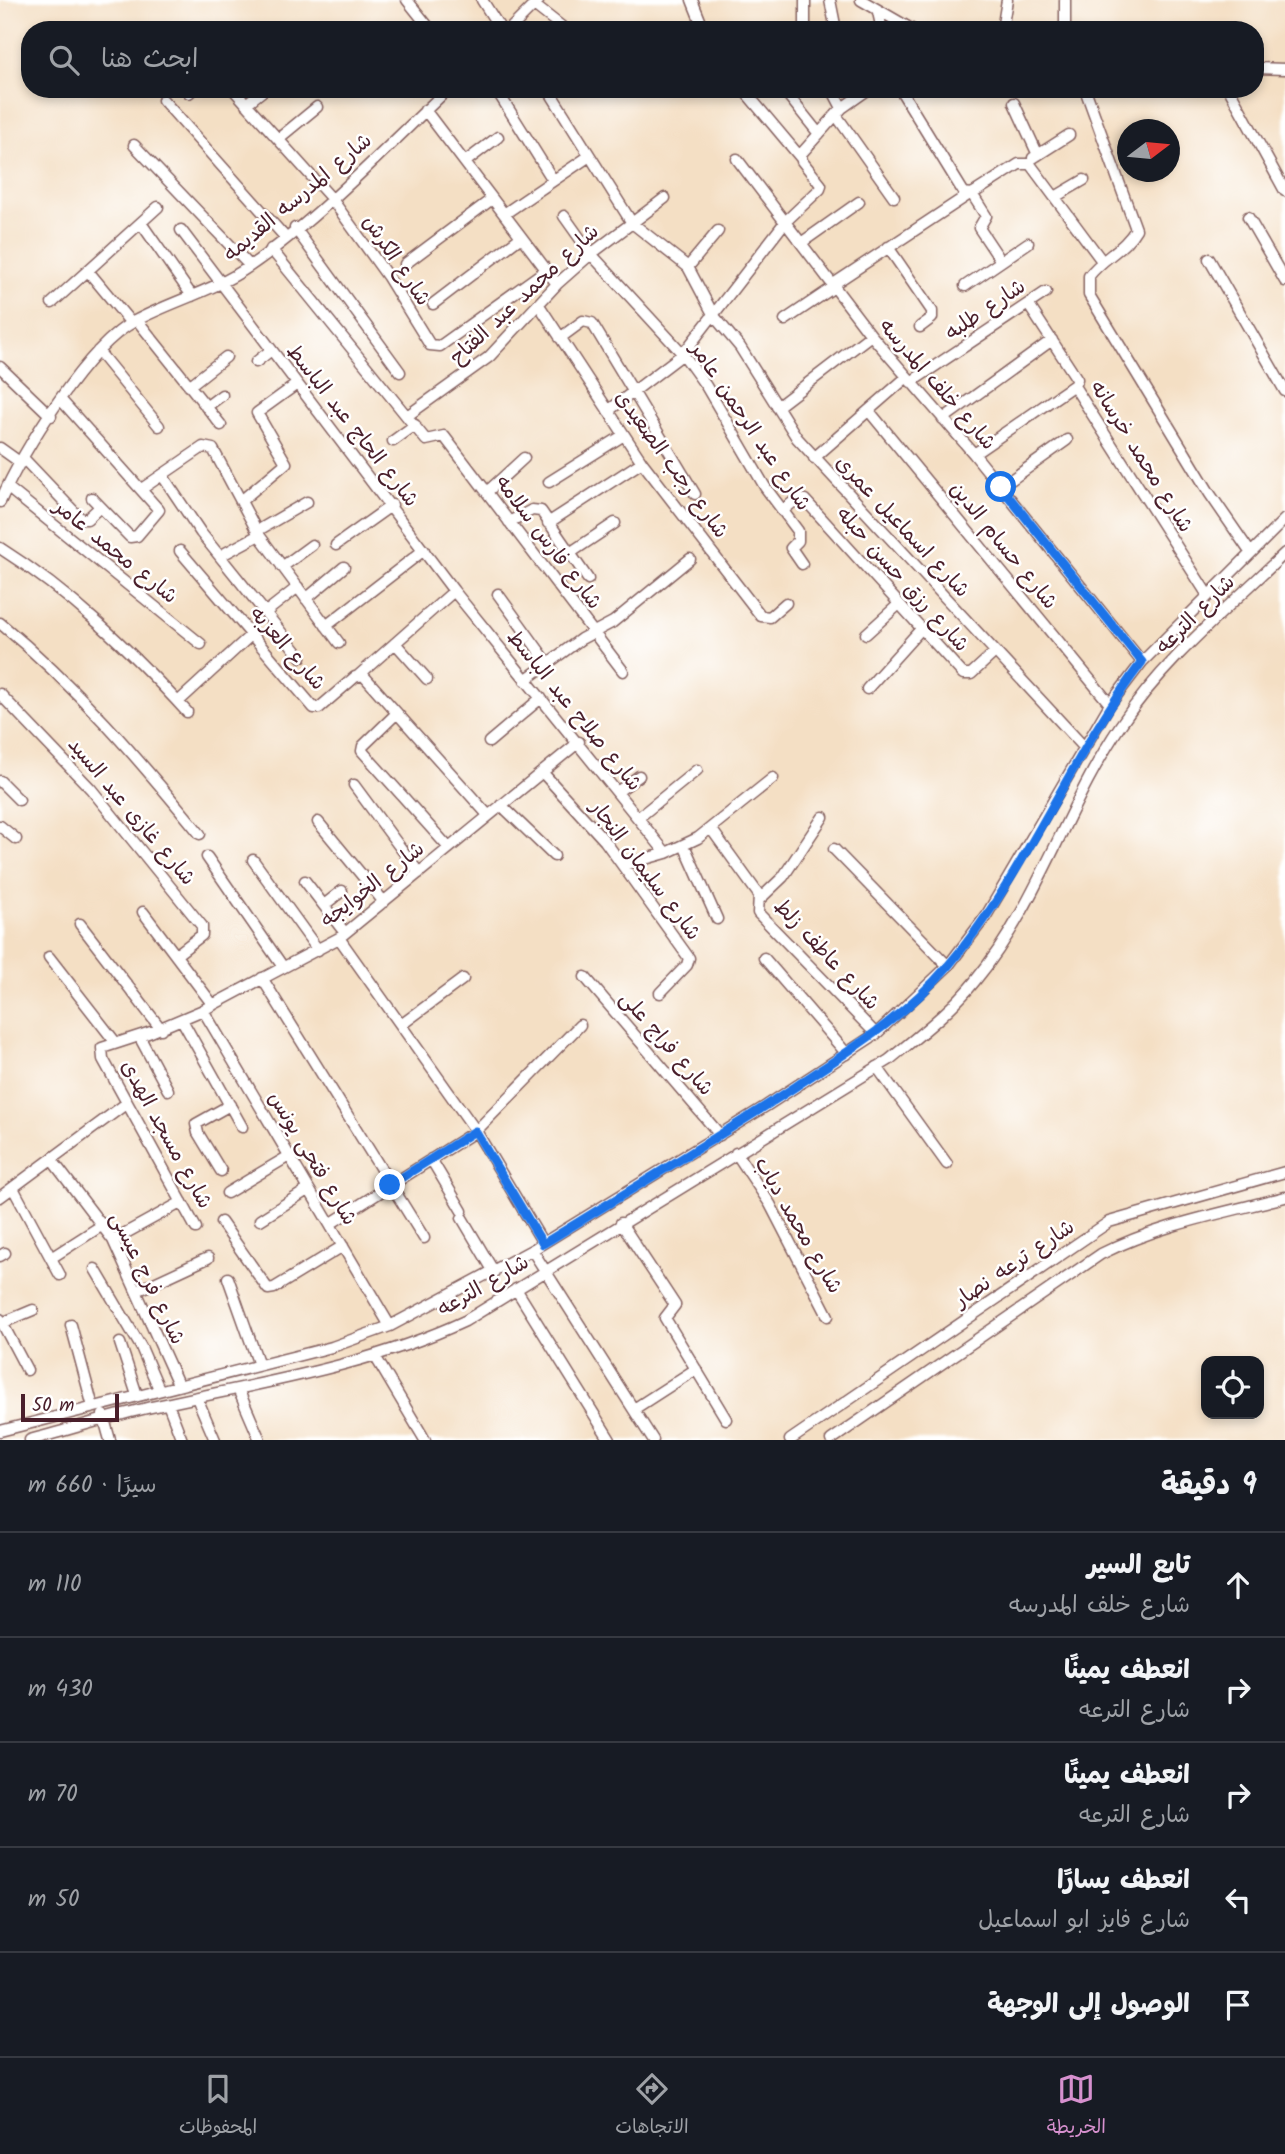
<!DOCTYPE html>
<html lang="ar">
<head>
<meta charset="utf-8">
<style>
  :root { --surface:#171b24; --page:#242831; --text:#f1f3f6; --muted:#9ea1a6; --line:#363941; --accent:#d690ce }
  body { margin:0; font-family:Kalam,"Playpen Sans Arabic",sans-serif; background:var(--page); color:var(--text); direction:rtl }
  .controls { position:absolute; right:21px; bottom:21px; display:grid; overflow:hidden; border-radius:14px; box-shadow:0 4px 10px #0003 }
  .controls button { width:63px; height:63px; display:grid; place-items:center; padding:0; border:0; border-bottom:2px solid var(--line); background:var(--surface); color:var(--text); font:35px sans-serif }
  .compass { position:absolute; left:1117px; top:119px; width:63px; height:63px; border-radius:50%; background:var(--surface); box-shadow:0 4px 10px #0003; rotate:74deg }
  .scale { position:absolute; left:21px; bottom:18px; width:98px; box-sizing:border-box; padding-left:7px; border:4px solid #4a1f2b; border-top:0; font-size:19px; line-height:24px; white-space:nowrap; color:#4a1f2b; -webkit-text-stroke:5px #fff; paint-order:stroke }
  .stop { position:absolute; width:21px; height:21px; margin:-16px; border:5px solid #1a73e8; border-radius:50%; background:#fff }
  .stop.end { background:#1a73e8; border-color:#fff; box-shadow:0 2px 7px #0008 }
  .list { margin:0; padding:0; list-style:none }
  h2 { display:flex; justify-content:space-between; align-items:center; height:91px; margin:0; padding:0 28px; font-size:30px }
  h2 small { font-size:23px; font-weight:400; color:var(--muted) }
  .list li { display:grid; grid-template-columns:46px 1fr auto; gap:21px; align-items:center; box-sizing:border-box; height:105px; padding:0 28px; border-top:2px solid var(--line) }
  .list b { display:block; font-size:26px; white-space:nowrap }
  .list p { margin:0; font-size:23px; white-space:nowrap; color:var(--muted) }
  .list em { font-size:23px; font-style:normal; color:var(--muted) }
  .icon { flex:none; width:38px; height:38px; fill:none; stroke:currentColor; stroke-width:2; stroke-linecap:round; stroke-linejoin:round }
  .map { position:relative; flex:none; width:1285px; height:1440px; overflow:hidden; direction:ltr }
  .search { position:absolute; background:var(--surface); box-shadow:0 4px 10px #0003; left:21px; right:21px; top:21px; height:77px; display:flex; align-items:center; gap:18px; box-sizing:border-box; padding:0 24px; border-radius:28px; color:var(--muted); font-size:26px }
  .sheet { height:616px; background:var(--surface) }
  nav { display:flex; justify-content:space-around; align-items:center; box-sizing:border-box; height:98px; border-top:2px solid var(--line); background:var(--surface); font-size:19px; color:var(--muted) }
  nav a { display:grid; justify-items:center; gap:4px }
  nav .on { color:var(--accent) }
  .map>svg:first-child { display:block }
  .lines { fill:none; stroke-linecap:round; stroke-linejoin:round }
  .minor-casing { stroke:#866261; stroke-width:13 }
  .minor { stroke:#fff; stroke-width:10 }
  .route { stroke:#1a73e8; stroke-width:9 }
  .labels { text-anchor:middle; stroke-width:5; stroke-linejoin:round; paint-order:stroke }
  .street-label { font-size:21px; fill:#4a1f2b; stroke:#fff }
</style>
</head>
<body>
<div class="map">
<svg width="1285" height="1440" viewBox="0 0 1285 1440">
  <rect width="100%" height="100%" fill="#fff"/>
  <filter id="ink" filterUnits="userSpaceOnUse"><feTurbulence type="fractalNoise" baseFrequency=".0143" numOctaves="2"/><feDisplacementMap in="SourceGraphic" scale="14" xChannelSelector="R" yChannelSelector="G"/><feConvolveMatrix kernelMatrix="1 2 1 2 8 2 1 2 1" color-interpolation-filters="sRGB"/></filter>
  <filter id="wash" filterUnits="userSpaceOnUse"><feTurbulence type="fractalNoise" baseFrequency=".00686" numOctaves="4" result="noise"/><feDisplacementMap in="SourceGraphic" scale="28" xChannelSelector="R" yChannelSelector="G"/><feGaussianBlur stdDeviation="1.57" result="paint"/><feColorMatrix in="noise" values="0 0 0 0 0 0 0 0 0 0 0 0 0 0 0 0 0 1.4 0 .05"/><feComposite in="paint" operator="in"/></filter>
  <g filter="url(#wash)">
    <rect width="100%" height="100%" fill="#f4dfc4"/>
  </g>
  <g filter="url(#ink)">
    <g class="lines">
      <defs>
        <path id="minor" d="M407,0L431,30
          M482,0L501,30
          M692,0L704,30
          M805,0V30
          M830,0L836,30
          M861,0L913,30
          M534,5L566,30
          M878,12L882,30
          M509,30L539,0
          M1002,30L1007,0
          M1065,30V0
          M1255,68L1285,69
          M233,89L331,198L388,277L430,345L440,346L546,270
          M496,89L553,180
          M548,89L632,223L688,267L714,316L740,347L797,438L1084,747
          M743,89L801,158
          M783,89L819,134
          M832,89L842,108
          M900,89L964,193L972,194
          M1085,89L1136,229C1125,249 1102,258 1089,276V295L1210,494L1250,552
          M1229,89L1285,191
          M189,93L193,89
          M163,100L285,237
          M1014,103L1038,155
          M246,104L265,89
          M425,110L557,284
          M836,115L894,197
          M278,139L317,107
          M134,145L250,266
          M1033,158L1069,135
          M737,159L871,335L974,454L1142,662
          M465,162L498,137
          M972,194L1019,164H1030L1102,261
          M972,194L986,216L979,228L1001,261
          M1055,197L1084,180
          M504,214L588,157
          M564,216L591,254L683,354L706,386L765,487L798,531V541L791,548L802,564
          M1248,217L1285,281
          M141,223L192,296
          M295,228L400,372
          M181,230L454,591L666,853
          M801,243L859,202
          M888,247L932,311V318L920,327
          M271,249L426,440L444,436L623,671
          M1209,259L1285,391
          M405,264L492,199
          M688,267L718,231
          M88,271L131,323
          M832,285L968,195
          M965,286L1028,243
          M52,303L158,207
          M433,304L521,237
          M1028,304L1077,379L1074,386L1207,594
          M539,305L642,462L761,616L770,617L786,603
          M137,320L221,425
          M785,320L834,287
          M560,338L583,321L592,323L695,494
          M98,351L159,426
          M256,362L270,351
          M0,367L51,416
          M911,382L1046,292
          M189,386L226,357
          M61,400L159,510L137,536L130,537L92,498
          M206,407L222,395
          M777,407L871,335
          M608,411L683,354L785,222L820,189L821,185L802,161L801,154L842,108L869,89
          M869,411L1110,704
          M407,416L489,357L557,284L591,254L665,198
          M943,419L1052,340
          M393,441L415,425
          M0,448L21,463
          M974,454L1074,385
          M814,458L907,377
          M24,459L81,519H87L100,507
          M162,475L201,533L301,657
          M549,482L624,435
          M7,487L201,644
          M1001,487L1067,440
          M143,488L203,447L213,449L259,535L339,643
          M487,492L524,458
          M241,501L286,463L257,413L297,384
          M0,502C23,451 86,347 135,321C172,301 214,291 250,266C318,219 387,147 448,89
          M782,511L797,499L805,500L963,674H971L995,652
          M509,522L532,510L541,511L588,579
          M548,523L642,462
          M257,531L307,502
          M336,545L392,505
          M0,548C71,593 130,650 187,712
          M180,551L314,708H319L355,677L363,675L488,815
          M570,553L615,523
          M220,556L259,535
          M282,567L312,545
          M498,594L547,662
          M306,599L344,567
          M266,612L298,587
          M0,623C76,686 138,758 200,834
          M326,626L424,550
          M866,634L898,605
          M395,643L427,679
          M359,675L454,591
          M525,680L581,639L613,622L690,559
          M867,689L921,629
          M0,694L91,789L202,926V935L176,955
          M178,702L251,635
          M397,713L363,746L362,751L449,848
          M489,742L541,698
          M542,772L605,841L689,958L687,965L660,993
          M0,781L19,800
          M354,785L419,873
          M617,792L639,776
          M501,805L554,856
          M638,818L697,770
          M318,822L384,902
          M0,826L16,839
          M712,830L759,895L758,913L876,1034
          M684,845L717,919
          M834,849L948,966
          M207,857L283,967
          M253,860L318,950
          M624,865L666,853L698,838L773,778
          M305,881L345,933
          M761,898L783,877L823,817
          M324,905L342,891
          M143,912L213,1005
          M80,924L161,1029
          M339,938L476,1131L543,1243
          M49,957L116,1043
          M764,958L847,1054
          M585,977L720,1135
          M262,978L424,1238
          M203,1010L390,1326
          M182,1020L242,1127
          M401,1025L463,979
          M139,1036L168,1090
          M877,1067L947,1164
          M736,1153L770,1204L828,1316
          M431,1159L462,1211
          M52,1160L113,1240L178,1384
          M221,1171L198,1133L196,1124L230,1105
          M13,1188L60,1275
          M227,1193L289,1156
          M0,1197L127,1103
          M462,1218L494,1272
          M260,1220L309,1189
          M221,1222L268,1289L274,1288L343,1246
          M621,1223L675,1305L665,1318L726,1419
          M330,1224L476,1131L580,1025
          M196,1228L103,1059L102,1048L151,1032L203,1010L339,938L579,742
          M113,1240L182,1202
          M532,1250L653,1440
          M0,1256L5,1253
          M51,1258L104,1224
          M95,1269L141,1347L159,1389
          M228,1278L259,1365
          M516,1289L610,1440
          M137,1291L208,1258
          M0,1319L27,1370
          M2,1323L33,1310
          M71,1325L93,1407
          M120,1343L137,1395
          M375,1356L425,1440
          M238,1389L260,1440
          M197,1398L215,1440
          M168,1404L182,1440
          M634,1409L696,1369
          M103,1415L110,1440
          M0,1431L332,1347L390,1326L532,1250L766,1106L876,1034L948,966L986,916L1110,704L1142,662L1285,519
          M30,1440C68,1430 105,1418 143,1409C252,1384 362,1369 465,1321L889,1060C919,1035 951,1011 975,981C1038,905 1065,808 1120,726C1164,660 1228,608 1285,553
          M790,1440L1109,1222L1285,1172
          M831,1440L1101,1254C1158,1225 1223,1213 1285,1197"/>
      </defs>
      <use href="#minor" class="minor-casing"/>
      <use href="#minor" class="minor"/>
    </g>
  </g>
  <g class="lines" filter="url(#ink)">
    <path class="route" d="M390,1185L475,1131L543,1244C627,1192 712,1141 795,1087C850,1050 905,1017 948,966C1027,874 1069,758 1142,662L1001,487"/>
  </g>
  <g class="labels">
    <g class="street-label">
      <text transform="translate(297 197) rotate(-40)" y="7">شارع المدرسه القديمه</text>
      <text transform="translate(397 260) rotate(56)" y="7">شارع الكرش</text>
      <text transform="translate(524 294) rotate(-43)" y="7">شارع محمد عبد الفتاح</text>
      <text transform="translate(985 309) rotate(-34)" y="7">شارع طلبه</text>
      <text transform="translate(938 384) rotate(49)" y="7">شارع خلف المدرسه</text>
      <text transform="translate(353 425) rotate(52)" y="7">شارع الحاج عبد الباسط</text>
      <text transform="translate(751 426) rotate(56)" y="7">شارع عبد الرحمن عامر</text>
      <text transform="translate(1142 456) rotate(58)" y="7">شارع محمد خرسانه</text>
      <text transform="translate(672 464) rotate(54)" y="7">شارع رجب الصعيدى</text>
      <text transform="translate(903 526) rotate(47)" y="7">شارع اسماعيل عمرى</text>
      <text transform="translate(549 542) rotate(53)" y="7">شارع فارس سلامه</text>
      <text transform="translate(1004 545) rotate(51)" y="7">شارع حسام الدين</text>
      <text transform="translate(116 551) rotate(39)" y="7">شارع محمد عامر</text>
      <text transform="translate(903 579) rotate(48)" y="7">شارع رزق حسن حبله</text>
      <text transform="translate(1195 614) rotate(-45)" y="7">شارع الترعه</text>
      <text transform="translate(288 648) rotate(49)" y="7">شارع العزبه</text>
      <text transform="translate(575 710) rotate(51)" y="7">شارع صلاح عبد الباسط</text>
      <text transform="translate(132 811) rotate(50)" y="7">شارع غازى عبد السيد</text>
      <text transform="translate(646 870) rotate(53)" y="7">شارع سليمان النجار</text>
      <text transform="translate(372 884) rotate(-38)" y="7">شارع الخوايجه</text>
      <text transform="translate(827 954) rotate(47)" y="7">شارع عاطف زلط</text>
      <text transform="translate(667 1043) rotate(49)" y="7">شارع فراج على</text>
      <text transform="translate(167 1134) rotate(61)" y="7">شارع مسجد الهدى</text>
      <text transform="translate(313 1158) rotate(59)" y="7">شارع فتحى يونس</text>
      <text transform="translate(799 1225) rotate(60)" y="7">شارع محمد دياب</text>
      <text transform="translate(1014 1263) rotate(-34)" y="7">شارع ترعه نصار</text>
      <text transform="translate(148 1278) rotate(64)" y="7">شارع فرج عيسى</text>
      <text transform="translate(483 1285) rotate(-30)" y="7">شارع الترعه</text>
    </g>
  </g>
</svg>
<div class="controls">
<button><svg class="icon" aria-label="locate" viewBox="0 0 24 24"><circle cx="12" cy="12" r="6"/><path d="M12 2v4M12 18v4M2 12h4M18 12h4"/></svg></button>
</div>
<svg class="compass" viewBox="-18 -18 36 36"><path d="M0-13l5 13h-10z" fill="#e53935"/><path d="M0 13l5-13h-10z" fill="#9ea1a6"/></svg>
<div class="scale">50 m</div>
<div class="stop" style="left:1001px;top:487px"></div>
<div class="stop end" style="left:390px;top:1185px"></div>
<div class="search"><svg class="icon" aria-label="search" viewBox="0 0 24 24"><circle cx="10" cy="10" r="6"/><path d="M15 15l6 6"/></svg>ابحث هنا</div>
</div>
<section class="sheet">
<h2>9 دقيقة<small>سيرًا · 660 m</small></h2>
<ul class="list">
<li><svg class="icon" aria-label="ahead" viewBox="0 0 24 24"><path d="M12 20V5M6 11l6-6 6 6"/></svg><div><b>تابع السير</b><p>شارع خلف المدرسه</p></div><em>110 m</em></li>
<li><svg class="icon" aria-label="right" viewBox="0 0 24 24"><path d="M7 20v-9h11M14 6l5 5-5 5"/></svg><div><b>انعطف يمينًا</b><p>شارع الترعه</p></div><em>430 m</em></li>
<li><svg class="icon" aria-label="right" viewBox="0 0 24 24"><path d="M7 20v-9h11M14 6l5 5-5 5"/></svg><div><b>انعطف يمينًا</b><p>شارع الترعه</p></div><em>70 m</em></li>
<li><svg class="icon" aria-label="left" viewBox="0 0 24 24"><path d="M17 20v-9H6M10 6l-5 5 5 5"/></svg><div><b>انعطف يسارًا</b><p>شارع فايز ابو اسماعيل</p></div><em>50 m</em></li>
<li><svg class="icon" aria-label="arrive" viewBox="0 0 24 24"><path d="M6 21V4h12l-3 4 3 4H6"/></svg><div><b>الوصول إلى الوجهة</b></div></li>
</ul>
</section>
<nav>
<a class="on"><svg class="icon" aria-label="map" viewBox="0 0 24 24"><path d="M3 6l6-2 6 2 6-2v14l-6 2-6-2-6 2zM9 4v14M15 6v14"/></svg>الخريطة</a>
<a><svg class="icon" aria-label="directions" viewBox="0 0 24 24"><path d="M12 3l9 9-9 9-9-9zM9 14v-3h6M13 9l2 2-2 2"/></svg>الاتجاهات</a>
<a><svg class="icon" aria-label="saved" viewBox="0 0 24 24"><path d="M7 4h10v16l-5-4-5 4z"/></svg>المحفوظات</a>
</nav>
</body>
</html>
